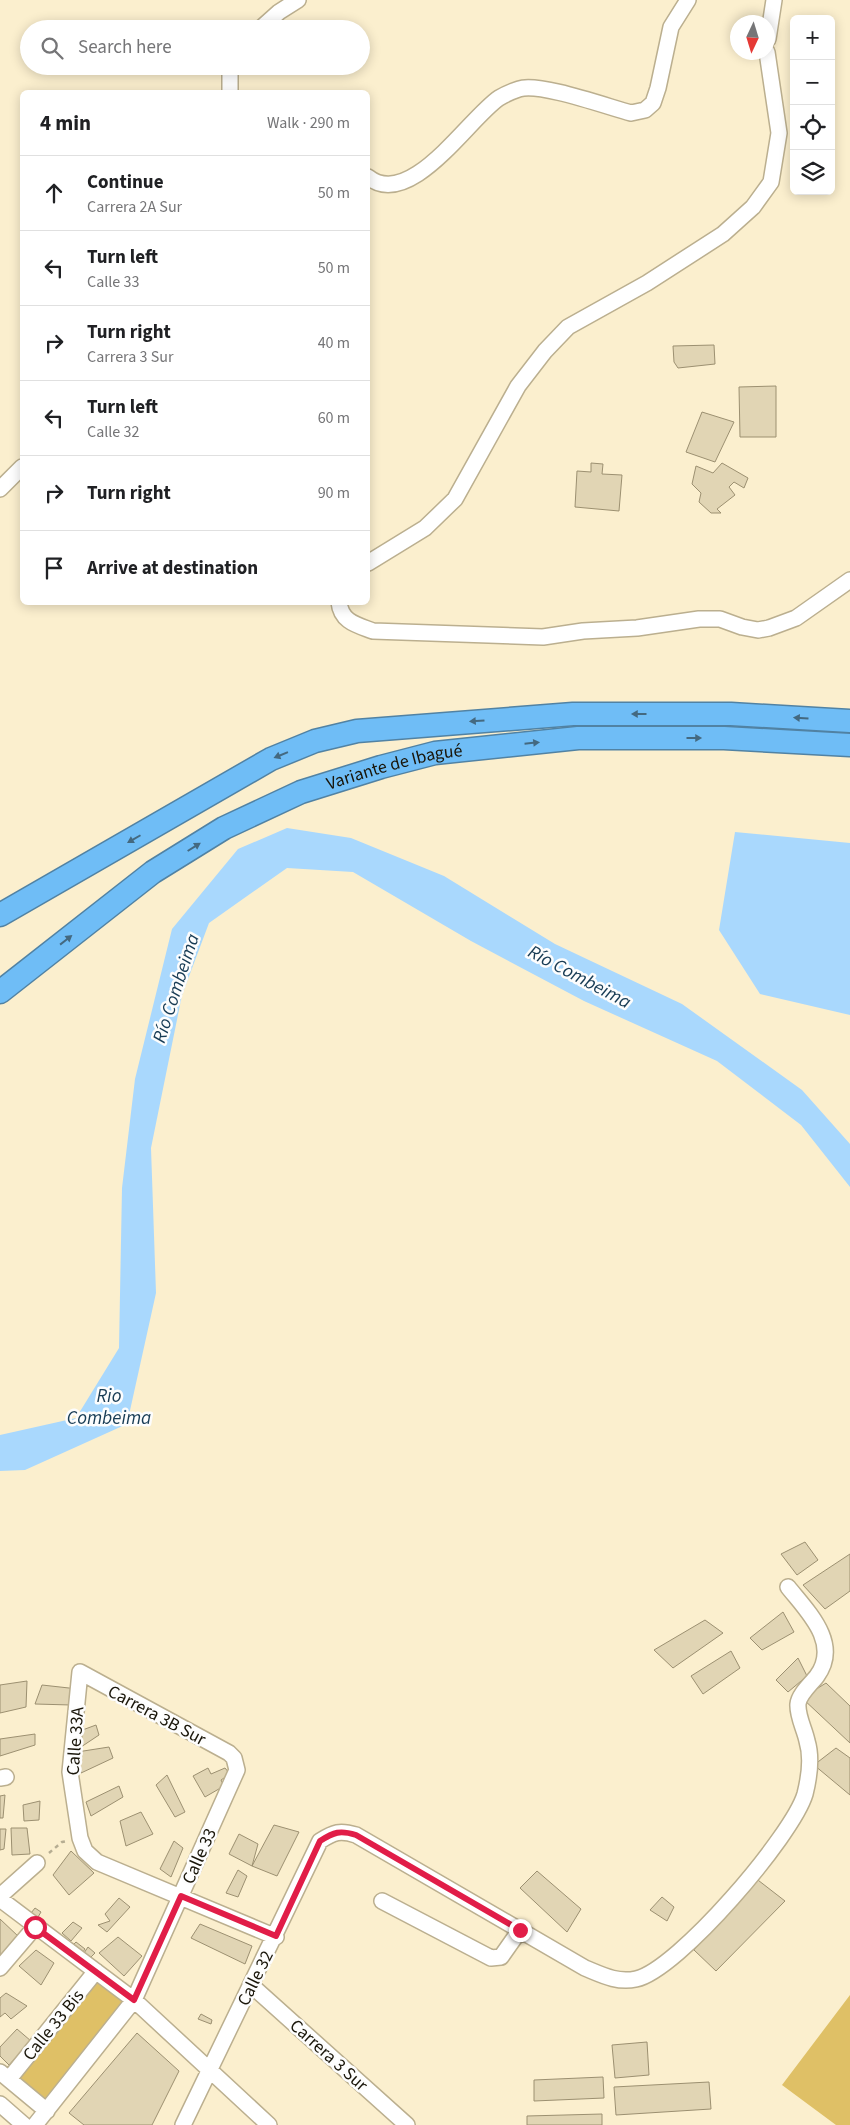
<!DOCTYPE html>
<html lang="en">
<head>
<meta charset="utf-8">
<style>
  :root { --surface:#fff; --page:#f6f6f6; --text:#202124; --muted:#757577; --line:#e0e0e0 }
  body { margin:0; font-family:"Source Sans 3",sans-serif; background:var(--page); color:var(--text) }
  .controls { position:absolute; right:15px; top:15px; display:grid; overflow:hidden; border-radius:8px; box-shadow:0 2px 12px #0003 }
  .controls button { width:45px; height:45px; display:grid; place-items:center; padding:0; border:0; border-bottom:1px solid var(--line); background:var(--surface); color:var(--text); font:25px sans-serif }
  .compass { position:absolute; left:730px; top:15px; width:45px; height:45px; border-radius:50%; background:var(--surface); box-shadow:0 2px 12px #0003; rotate:184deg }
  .stop { position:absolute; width:15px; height:15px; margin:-11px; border:4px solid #e11d48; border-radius:50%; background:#fff }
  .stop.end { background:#e11d48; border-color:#fff; box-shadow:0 1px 5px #0008 }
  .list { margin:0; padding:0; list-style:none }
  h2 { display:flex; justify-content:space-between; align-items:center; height:65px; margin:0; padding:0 20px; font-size:21px }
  h2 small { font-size:16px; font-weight:400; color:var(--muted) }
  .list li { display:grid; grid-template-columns:32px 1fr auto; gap:15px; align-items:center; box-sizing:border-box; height:75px; padding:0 20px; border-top:1px solid var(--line) }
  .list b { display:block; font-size:19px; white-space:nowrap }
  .list p { margin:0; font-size:16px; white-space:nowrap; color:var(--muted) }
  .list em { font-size:16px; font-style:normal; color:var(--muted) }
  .icon { flex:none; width:28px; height:28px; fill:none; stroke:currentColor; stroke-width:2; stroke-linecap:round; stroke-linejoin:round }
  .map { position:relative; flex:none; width:850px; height:2125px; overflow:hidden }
  .search { position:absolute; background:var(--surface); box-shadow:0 2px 12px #0003; left:20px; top:20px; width:350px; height:55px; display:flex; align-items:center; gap:12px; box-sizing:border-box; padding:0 18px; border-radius:28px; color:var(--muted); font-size:19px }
  .panel { position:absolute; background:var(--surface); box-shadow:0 2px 12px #0003; left:20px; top:90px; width:350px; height:515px; border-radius:8px }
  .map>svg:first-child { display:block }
  .green { fill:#dfc066 }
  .water { fill:#a9d8fd }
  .building { fill:#e1d5b4; stroke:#9c9071 }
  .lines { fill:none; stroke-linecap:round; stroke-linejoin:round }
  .minor-casing { stroke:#bbaf8f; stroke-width:18 }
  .highway-casing { stroke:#5182a3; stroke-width:25 }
  .path { stroke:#b6ad92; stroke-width:2.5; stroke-dasharray:4 4; stroke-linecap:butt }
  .minor { stroke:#fff; stroke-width:15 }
  .highway { stroke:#6fbdf6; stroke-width:22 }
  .oneway { fill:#446980 }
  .route { stroke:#e11d48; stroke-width:6 }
  .labels { text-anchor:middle; stroke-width:5; stroke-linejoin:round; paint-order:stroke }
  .street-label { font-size:18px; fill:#191509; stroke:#fdfdfd }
  .water-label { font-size:19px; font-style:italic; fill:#173b54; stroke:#fdfdfd }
</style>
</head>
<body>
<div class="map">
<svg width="850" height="2125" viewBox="0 0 850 2125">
  <rect width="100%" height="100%" fill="#fbefce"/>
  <path class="green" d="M96,1971L134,2000L47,2111L9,2079Z
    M850,1995V2125H836L782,2085Z"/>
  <path class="water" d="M287,828L351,838L444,876L555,944L682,1004L802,1090L850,1144V1187L801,1125L717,1061L584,1001L471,941L353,872L287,868L209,923L182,995L151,1148L156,1293L127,1424L25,1470L0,1471V1435L76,1418L119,1348L122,1188L135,1079L172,929L238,849Z
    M735,832L850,843V1015L760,994L719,930Z"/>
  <path class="building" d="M714,345L715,364L678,368L674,362L673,346Z
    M776,386V437H740L739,387Z
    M702,412L734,422L715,462L686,452Z
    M591,463L603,464L602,474L622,475L619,511L575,507L577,471L591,472Z
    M722,463L748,478L744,488L734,482L729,487L735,495L717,509L721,513H711L699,502L701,493L692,484L696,466L713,473Z
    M805,1542L818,1560L797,1575L781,1554Z
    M850,1554V1591L825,1609L803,1585Z
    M783,1612L794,1632L762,1650L750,1638Z
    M705,1620L723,1633L673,1668L654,1650Z
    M731,1651L740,1668L703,1694L691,1676Z
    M798,1658L807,1676L788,1692L776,1680Z
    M27,1681L26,1707L0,1713V1685Z
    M826,1683L850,1706V1743L802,1698Z
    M42,1685L78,1689L71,1705L35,1704Z
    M96,1725L99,1735L81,1747L77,1732Z
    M35,1734V1745L0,1756V1739Z
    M109,1747L113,1758L81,1773L77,1752Z
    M836,1748L850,1758V1795L814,1765Z
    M208,1768L211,1774L225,1768L230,1774L221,1780L224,1786L205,1797L193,1776Z
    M167,1775L185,1812L175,1817L156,1785Z
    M119,1786L123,1797L91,1816L86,1802Z
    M5,1795L3,1818H0V1796Z
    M40,1801L39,1820L24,1821L23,1805Z
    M141,1812L153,1834L126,1846L120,1821Z
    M274,1825L299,1832L277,1876L252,1866Z
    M11,1828H27L30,1854L12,1855Z
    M0,1829H6L4,1849L0,1850Z
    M239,1834L258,1844L252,1866L229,1854Z
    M174,1841L183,1848L171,1877L160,1869Z
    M71,1851L94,1873L69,1895L53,1875Z
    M238,1870L247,1876L238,1897L226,1893Z
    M537,1871L581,1909L567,1932L520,1888Z
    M754,1877L785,1901L716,1971L694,1950Z
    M662,1897L674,1907L667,1921L650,1910Z
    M119,1898L130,1907L107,1932L98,1925L110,1921L105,1914Z
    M35,1908L41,1912L38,1917L31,1913Z
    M0,1919L19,1937L0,1957Z
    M73,1922L82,1928L71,1941L62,1933Z
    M200,1924L252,1946L245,1964L191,1938Z
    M118,1937L142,1956L124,1976L99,1953Z
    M76,1942L85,1949L83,1952L73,1945Z
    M88,1947L95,1953L90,1958L84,1953Z
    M36,1950L54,1963L41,1985L19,1966Z
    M6,1993L27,2006L11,2019L5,2013L0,2017V1998Z
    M201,2014L212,2020L211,2024L198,2019Z
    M17,2029L31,2041L9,2065L0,2056V2047Z
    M137,2033L179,2071L152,2125H84L69,2113Z
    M647,2042L649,2075L615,2078L612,2045Z
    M603,2077L604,2098L534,2101V2080Z
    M709,2082L711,2109L616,2115L614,2087Z
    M602,2114V2125H527V2116Z"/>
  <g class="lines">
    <defs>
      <path id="minor" d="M260,29L279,12L298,0
        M768,39L774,0
        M230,92V71L232,66
        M368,177C410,211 469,118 499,98C504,95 513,91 519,89C539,82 608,107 631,113L645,110L653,103L658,88L671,27L688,0
        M0,489L22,467
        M368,563L425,528L455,499L518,386L545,351L568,327L647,283L723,234L753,207L771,182L779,133L767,52
        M339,602C341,622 357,625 373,631L543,637L583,631L637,628L699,619H720L742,627L758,630L769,628L796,618L850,580
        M0,1778L6,1777
        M0,1896L37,1863
        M0,1899L134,2000L269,2125
        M382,1901L491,1958L501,1957L520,1930
        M0,1968L35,1927
        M251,1985L407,2125
        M0,2072L47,2111
        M9,2079L96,1971
        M0,2104L24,2125
        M35,2125L134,2000L237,1770L234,1758L229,1753L80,1672L70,1772L80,1838L85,1851L97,1862L276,1937
        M183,2125L320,1841C334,1832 340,1830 356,1835L585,1968C602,1975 617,1983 636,1979C678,1970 793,1835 805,1794C809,1778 812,1757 807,1741C805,1730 797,1716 798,1704C799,1694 811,1684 817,1676C841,1643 807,1611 788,1587"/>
      <g id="highway">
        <path d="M0,915L271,759L315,741L357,731L573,714H731L850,721"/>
        <path id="s1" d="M0,992L153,872L224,828L301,792L381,767L435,753L578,738H724L850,745"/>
      </g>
    </defs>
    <use href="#minor" class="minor-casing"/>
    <use href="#highway" class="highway-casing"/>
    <path class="path" d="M49,1853L62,1842L67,1841"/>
    <use href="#minor" class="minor"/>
    <use href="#highway" class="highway"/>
  </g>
  <defs><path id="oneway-solid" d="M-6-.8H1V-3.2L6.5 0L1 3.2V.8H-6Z" transform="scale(1.25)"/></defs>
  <g class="oneway">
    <use href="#oneway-solid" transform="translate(639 714) rotate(180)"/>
    <use href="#oneway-solid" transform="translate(801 718) rotate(-176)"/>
    <use href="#oneway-solid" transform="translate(477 721) rotate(176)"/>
    <use href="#oneway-solid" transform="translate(694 738)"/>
    <use href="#oneway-solid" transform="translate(532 743) rotate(-6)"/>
    <use href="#oneway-solid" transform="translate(281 755) rotate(158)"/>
    <use href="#oneway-solid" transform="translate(134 839) rotate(150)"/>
    <use href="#oneway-solid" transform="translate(194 847) rotate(-32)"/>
    <use href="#oneway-solid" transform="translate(66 940) rotate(-38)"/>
  </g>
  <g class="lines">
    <path class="route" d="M35,1927L134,2000L181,1896L276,1936L320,1841C334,1832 340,1830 356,1835L520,1930"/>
  </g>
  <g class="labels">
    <g class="street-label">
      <text dy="6" stroke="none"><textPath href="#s1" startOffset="460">Variante de Ibagué</textPath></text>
      <text transform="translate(157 1715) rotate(28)" y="6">Carrera 3B Sur</text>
      <text transform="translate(75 1741) rotate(-86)" y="6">Calle 33A</text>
      <text transform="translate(199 1856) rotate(-66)" y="6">Calle 33</text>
      <text transform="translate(255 1978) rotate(-64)" y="6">Calle 32</text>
      <text transform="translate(53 2025) rotate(-51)" y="6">Calle 33 Bis</text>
      <text transform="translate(329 2055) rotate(42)" y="6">Carrera 3 Sur</text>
    </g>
    <g class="water-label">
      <text transform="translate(580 976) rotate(28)" y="7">Río Combeima</text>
      <text transform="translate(175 988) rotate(-72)" y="7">Río Combeima</text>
      <text x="109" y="1402">Rio<tspan x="109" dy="22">Combeima</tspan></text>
    </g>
  </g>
</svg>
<div class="controls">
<button>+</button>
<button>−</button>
<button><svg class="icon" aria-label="locate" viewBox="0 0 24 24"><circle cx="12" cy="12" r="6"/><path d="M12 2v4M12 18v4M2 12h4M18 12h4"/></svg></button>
<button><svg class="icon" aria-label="layers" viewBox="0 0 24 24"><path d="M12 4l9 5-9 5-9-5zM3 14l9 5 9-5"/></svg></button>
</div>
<svg class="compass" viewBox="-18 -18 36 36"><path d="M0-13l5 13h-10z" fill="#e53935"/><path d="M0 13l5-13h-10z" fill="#757577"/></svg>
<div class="stop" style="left:35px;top:1927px"></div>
<div class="stop end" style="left:520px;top:1930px"></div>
<div class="search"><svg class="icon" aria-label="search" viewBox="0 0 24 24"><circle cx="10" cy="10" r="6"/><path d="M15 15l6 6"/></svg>Search here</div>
<section class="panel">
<h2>4 min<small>Walk · 290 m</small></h2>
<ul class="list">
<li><svg class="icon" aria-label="ahead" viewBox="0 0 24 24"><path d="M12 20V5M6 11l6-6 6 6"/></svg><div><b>Continue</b><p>Carrera 2A Sur</p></div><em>50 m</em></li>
<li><svg class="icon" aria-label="left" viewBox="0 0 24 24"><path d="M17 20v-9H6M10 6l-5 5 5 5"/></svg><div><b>Turn left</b><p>Calle 33</p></div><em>50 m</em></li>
<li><svg class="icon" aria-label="right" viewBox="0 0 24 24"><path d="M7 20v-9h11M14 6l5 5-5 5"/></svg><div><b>Turn right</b><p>Carrera 3 Sur</p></div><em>40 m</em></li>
<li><svg class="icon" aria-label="left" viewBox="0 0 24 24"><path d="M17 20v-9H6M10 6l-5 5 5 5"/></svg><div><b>Turn left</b><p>Calle 32</p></div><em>60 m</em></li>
<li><svg class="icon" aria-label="right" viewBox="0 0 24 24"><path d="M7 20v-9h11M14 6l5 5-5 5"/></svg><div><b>Turn right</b></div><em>90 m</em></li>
<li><svg class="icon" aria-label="arrive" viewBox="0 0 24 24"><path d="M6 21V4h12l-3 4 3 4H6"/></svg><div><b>Arrive at destination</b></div></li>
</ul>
</section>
</div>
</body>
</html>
